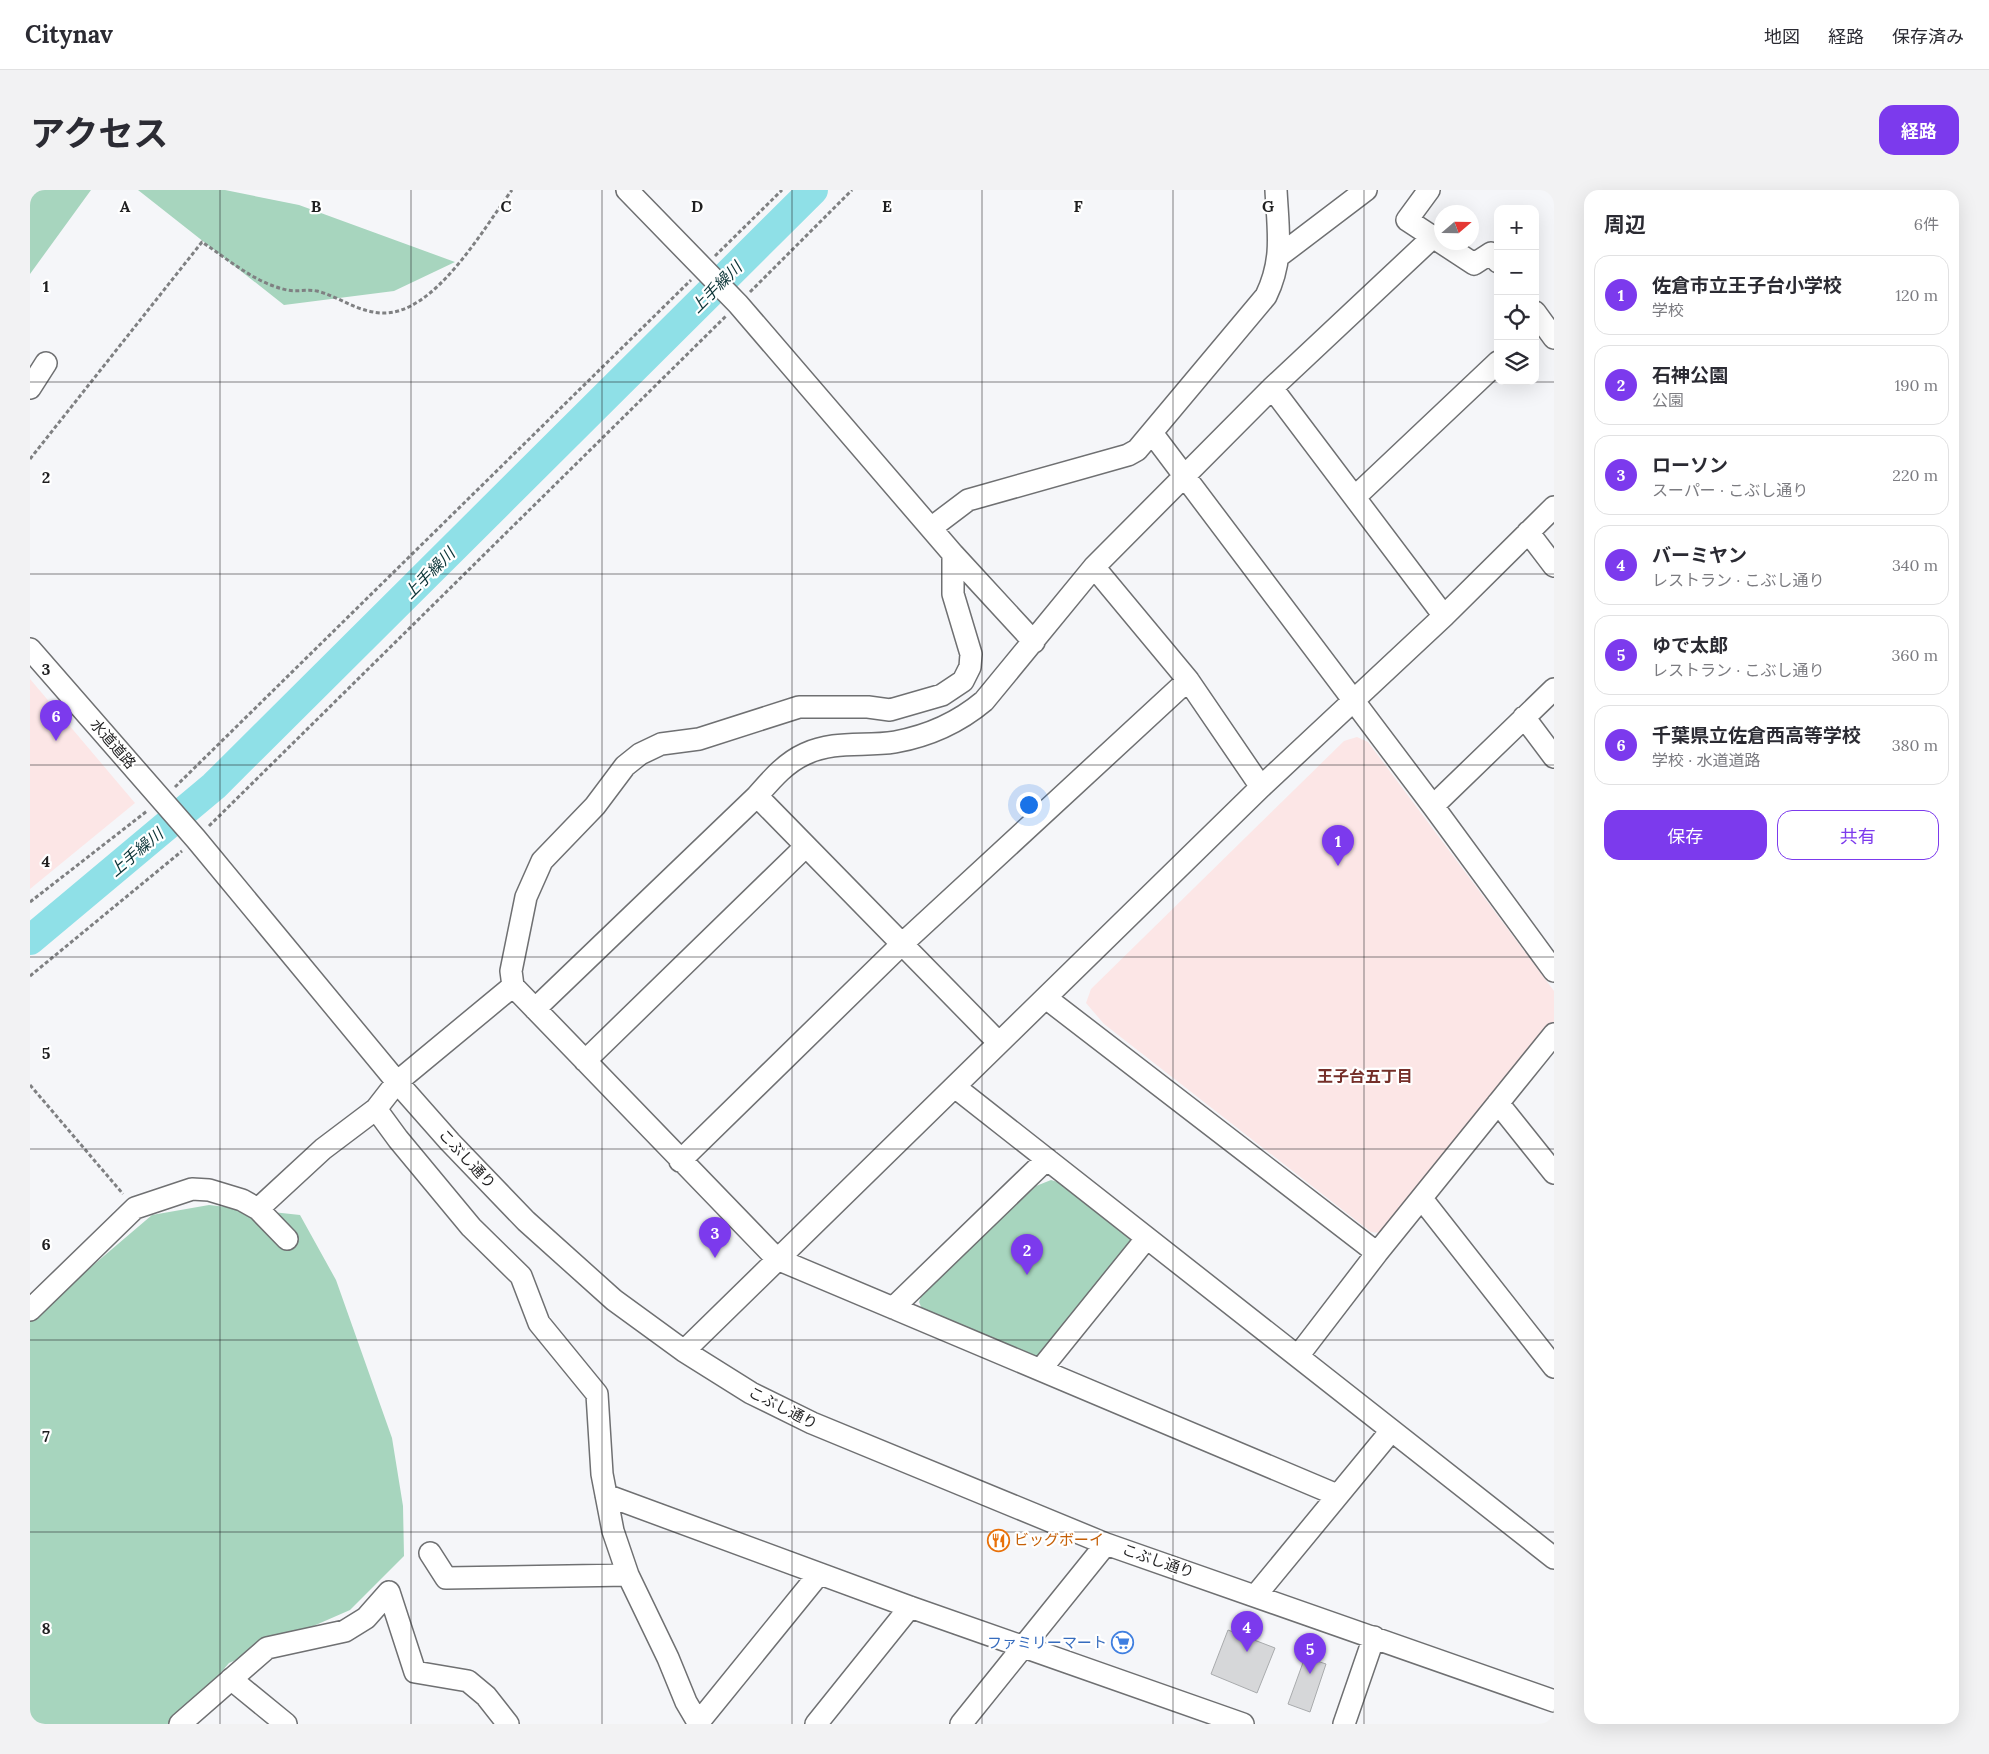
<!DOCTYPE html>
<html lang="ja">
<head>
<meta charset="utf-8">
<style>
  :root { --surface:#fff; --page:#f2f2f3; --text:#2b2b33; --muted:#7c7c81; --line:#e1e1e2; --accent:#7c3aed }
  body { margin:0; font-family:Lora,"Noto Sans JP",serif; background:var(--page); color:var(--text) }
  .controls { position:absolute; right:15px; top:15px; display:grid; overflow:hidden; border-radius:10px; box-shadow:0 5px 20px #0002 }
  .controls button { width:45px; height:45px; display:grid; place-items:center; padding:0; border:0; border-bottom:1px solid var(--line); background:var(--surface); color:var(--text); font:25px sans-serif }
  .compass { position:absolute; left:1404px; top:15px; width:45px; height:45px; border-radius:50%; background:var(--surface); box-shadow:0 5px 20px #0002; rotate:70deg }
  .you { position:absolute; left:998px; top:614px; width:18px; height:18px; margin:-12px; border:4px solid #fff; border-radius:50%; background:#1a73e8; box-shadow:0 0 0 8px #1a73e833 }
  .badge { display:grid; place-items:center; width:32px; height:32px; border-radius:50%; background:var(--accent); color:#fff; font-size:16px; font-weight:700 }
  .pin { position:absolute; translate:-50% -41px; filter:drop-shadow(0 1px 2px #0008) }
  .pin::after { content:''; position:absolute; top:26px; width:18px; height:15px; background:inherit; clip-path:polygon(0 0,100% 0,50% 100%) }
  .list { margin:0; padding:0; list-style:none }
  h2 { display:flex; justify-content:space-between; align-items:center; height:65px; margin:0; padding:0 20px; font-size:21px }
  h2 small { font-size:16px; font-weight:400; color:var(--muted) }
  .list li { display:grid; grid-template-columns:32px 1fr auto; gap:15px; align-items:center; box-sizing:border-box; height:80px; margin:0 10px 10px; padding:0 10px; border:1px solid var(--line); border-radius:15px }
  .list b { display:block; font-size:19px; white-space:nowrap }
  .list p { margin:0; font-size:16px; white-space:nowrap; color:var(--muted) }
  .list em { font-size:16px; font-style:normal; color:var(--muted) }
  .actions { display:flex; gap:10px; padding:15px 20px }
  .actions a { flex:1; padding:11px 0; border:1px solid var(--accent); border-radius:15px; text-align:center; font-size:18px; color:var(--accent) }
  .actions .main { background:var(--accent); color:#fff }
  .icon { flex:none; width:28px; height:28px; fill:none; stroke:currentColor; stroke-width:2; stroke-linecap:round; stroke-linejoin:round }
  .map { position:relative; flex:none; width:1524px; height:1534px; overflow:hidden; border-radius:15px }
  header { display:flex; align-items:center; gap:30px; box-sizing:border-box; height:70px; padding:0 25px; background:var(--surface); border-bottom:1px solid var(--line) }
  header strong { font-size:24px }
  nav { display:flex; gap:28px; margin-inline-start:auto; font-size:18px }
  .intro { display:flex; align-items:center; justify-content:space-between; box-sizing:border-box; height:120px; padding:0 30px }
  h1 { margin:0; font-size:35px }
  .button { padding:12px 22px; border-radius:15px; background:var(--accent); color:#fff; font-size:18px; font-weight:700 }
  main { display:flex; gap:30px; padding:0 30px }
  aside { flex:1; background:var(--surface); border-radius:15px; box-shadow:0 5px 20px #0002 }
  .map>svg:first-child { display:block }
  .education { fill:#fce6e6 }
  .green { fill:#a7d5be }
  .lines { fill:none; stroke-linecap:round; stroke-linejoin:round }
  .river { stroke:#8fe0e7; stroke-width:30 }
  .building { fill:#d6d7d9; stroke:#a9abad }
  .minor-casing { stroke:#6f7072; stroke-width:24 }
  .path { stroke:#7f8082; stroke-width:3; stroke-dasharray:4 2.5; stroke-linecap:butt }
  .minor { stroke:#fff; stroke-width:21 }
  .grid { fill:none; stroke:#1f1f20; stroke-width:1; stroke-opacity:0.55 }
  .labels { text-anchor:middle; stroke-width:4.5; stroke-linejoin:round; paint-order:stroke }
  .street-label { font-size:15px; fill:#1f1f20; stroke:#fff }
  .food-label { font-size:15px; fill:#c56008; stroke:#fff; text-anchor:start }
  .shop-label { font-size:15px; fill:#366cbe; stroke:#fff; text-anchor:end }
  .water-label { font-size:16px; font-style:italic; fill:#0b3437; stroke:#fff }
  .neighbourhood-label { font-size:16px; font-weight:bold; fill:#752f29; stroke:#fff }
  .grid-label { font-size:16px; text-anchor:middle; font-weight:bold; fill:#1f1f20; stroke:#fff; stroke-width:4.5; stroke-linejoin:round; paint-order:stroke }
</style>
</head>
<body>
<header>
<strong>Citynav</strong>
<nav><a>地図</a><a>経路</a><a>保存済み</a></nav>
</header>
<div class="intro"><h1>アクセス</h1><a class="button">経路</a></div>
<main>
<div class="map">
<svg width="1524" height="1534" viewBox="0 0 1524 1534">
  <rect width="100%" height="100%" fill="#f5f6f9"/>
  <path class="education" d="M0,489L105,613L0,699Z
    M1327,547L1338,552L1524,801V838L1356,1040L1350,1043L1341,1042L1074,834L1056,813L1061,799L1314,551Z"/>
  <path class="green" d="M0,0H61L0,84Z
    M108,0H195L269,15L425,72L364,101L254,115Z
    M1021,990L1031,993L1102,1045L1103,1056L1011,1168L892,1119L889,1112L892,1104L1006,996Z
    M179,1015L270,1025L306,1090L362,1248L373,1316L374,1366L320,1420L199,1473L147,1534H0V1129L122,1025Z"/>
  <g class="lines">
    <path class="river" d="M0,750L184,596L783,0"/>
  </g>
  <path class="building" d="M1198,1440L1245,1458L1227,1503L1181,1484Z
    M1275,1467L1296,1474L1280,1522L1258,1514Z"/>
  <g class="lines">
    <defs>
      <path id="minor" d="M597,0L708,114L923,364L1004,452
        M1399,0L1377,30L1444,74L1461,63L1468,72
        M1249,66L1336,0
        M1505,122L1524,148
        M0,198L16,173
        M1242,198L1414,426
        M1122,243L1403,616L1524,781
        M1325,307L1468,172
        M901,338L938,310L1098,265L1107,260L1236,106C1254,69 1248,40 1246,0
        M1498,342L1524,376
        M1064,377L1158,490L1231,597
        M0,459L166,649L367,892L420,952L496,1031L584,1110L654,1161L721,1203L782,1233L1076,1354L1524,1511
        M1494,527L1524,567
        M727,606L969,853
        M1403,616L1524,499
        M483,796L747,1069L1307,1305
        M1016,808L1347,1063
        M505,819L727,606C741,590 755,573 775,564C805,550 834,557 865,552C898,546 929,532 954,511L1064,377L1242,198L1403,47
        M555,871L776,656
        M925,897L1524,1368
        M1468,913L1524,983
        M346,919L368,949L441,1037L491,1086L509,1133L567,1204L572,1284L583,1341L598,1385L638,1468L656,1512L669,1534
        M650,971L871,755L1158,490
        M1392,1009L1524,1177
        M228,1019L293,959L346,919L367,892L483,796L481,781L496,707L512,671L565,616L595,576L610,564L631,554L669,549L769,517H838L860,520L912,505L933,491L940,477L941,464L923,404V364
        M863,1118L1017,969
        M0,1120L105,1018L162,999L179,1000L212,1010L228,1019L257,1049
        M654,1161L1231,597L1414,426L1524,317
        M1268,1166L1347,1063L1524,844
        M1011,1179L1116,1049
        M576,1305L880,1417L1213,1534
        M400,1363L416,1388L598,1385
        M359,1402L385,1482L438,1491L456,1506L478,1534
        M1226,1405L1361,1241
        M201,1489L256,1534
        M668,1533L789,1384
        M150,1534L237,1458L315,1441L336,1428L359,1402
        M786,1534L880,1417
        M931,1534L1076,1354
        M1314,1534L1344,1447"/>
    </defs>
    <use href="#minor" class="minor-casing"/>
    <path class="path" d="M685,66L752,0
      M720,102L822,0
      M0,269L172,52C199,70 225,93 257,100C267,102 277,99 287,101C310,107 325,121 351,123C405,126 454,37 482,0
      M145,597L661,90
      M179,636L696,126
      M0,712L117,621
      M0,786L152,661
      M0,895L93,1004"/>
    <use href="#minor" class="minor"/>
  </g>
  <path class="grid" d="M190,0V1534M381,0V1534M572,0V1534M762,0V1534M952,0V1534M1143,0V1534M1334,0V1534M0,192H1524M0,384H1524M0,575H1524M0,767H1524M0,959H1524M0,1150H1524M0,1342H1524"/>
  <defs>
    <symbol id="restaurant-ring" viewBox="-11 -11 22 22"><circle r="9.5" fill="#fff" stroke="#e8710a" stroke-width="1.5"/><path d="M-5-6h1v4h1v-4h1v4h1v-4h1v5L-1.5 .5V6h-2V.5L-5-1ZM5-6V6H3V1.5H1.5Q1.5-4 5-6Z" fill="#e8710a"/></symbol>
    <symbol id="supermarket-ring" viewBox="-11 -11 22 22"><circle r="9.5" fill="#fff" stroke="#3f7fe0" stroke-width="1.5"/><path d="M-6-5.5h2.5l.6 2H6L4.5 2H-2.5L-4.4-4H-6ZM-1.5 3.2a1.3 1.3 0 1 0 .1 0ZM3 3.2a1.3 1.3 0 1 0 .1 0Z" fill="#3f7fe0"/></symbol>
  </defs>
  <g fill-rule="evenodd">
    <use href="#restaurant-ring" x="956" y="1338" width="25" height="25"/>
    <use href="#supermarket-ring" x="1080" y="1440" width="25" height="25"/>
  </g>
  <g class="labels">
    <g class="street-label">
      <text transform="translate(83 554) rotate(49)" y="5">水道道路</text>
      <text transform="translate(437 969) rotate(47)" y="5">こぶし通り</text>
      <text transform="translate(753 1218) rotate(27)" y="5">こぶし通り</text>
      <text transform="translate(1128 1371) rotate(19)" y="5">こぶし通り</text>
    </g>
    <g class="food-label">
      <text x="984" y="1355">ビッグボーイ</text>
    </g>
    <g class="shop-label">
      <text x="1077" y="1458">ファミリーマート</text>
    </g>
    <g class="water-label">
      <text transform="translate(686 97) rotate(-45)" y="6">上手繰川</text>
      <text transform="translate(399 383) rotate(-45)" y="6">上手繰川</text>
      <text transform="translate(106 662) rotate(-40)" y="6">上手繰川</text>
    </g>
    <g class="neighbourhood-label">
      <text x="1335" y="892">王子台五丁目</text>
    </g>
  </g>
  <g class="grid-label">
    <text x="95" y="22">A</text>
    <text x="286" y="22">B</text>
    <text x="476" y="22">C</text>
    <text x="667" y="22">D</text>
    <text x="857" y="22">E</text>
    <text x="1048" y="22">F</text>
    <text x="1238" y="22">G</text>
    <text x="16" y="102">1</text>
    <text x="16" y="293">2</text>
    <text x="16" y="485">3</text>
    <text x="16" y="677">4</text>
    <text x="16" y="869">5</text>
    <text x="16" y="1060">6</text>
    <text x="16" y="1252">7</text>
    <text x="16" y="1444">8</text>
  </g>
</svg>
<div class="controls">
<button>+</button>
<button>−</button>
<button><svg class="icon" aria-label="locate" viewBox="0 0 24 24"><circle cx="12" cy="12" r="6"/><path d="M12 2v4M12 18v4M2 12h4M18 12h4"/></svg></button>
<button><svg class="icon" aria-label="layers" viewBox="0 0 24 24"><path d="M12 4l9 5-9 5-9-5zM3 14l9 5 9-5"/></svg></button>
</div>
<svg class="compass" viewBox="-18 -18 36 36"><path d="M0-13l5 13h-10z" fill="#e53935"/><path d="M0 13l5-13h-10z" fill="#7c7c81"/></svg>
<div class="you"></div>
<div class="pin badge" style="left:1308px;top:676px">1</div>
<div class="pin badge" style="left:997px;top:1085px">2</div>
<div class="pin badge" style="left:685px;top:1068px">3</div>
<div class="pin badge" style="left:1217px;top:1462px">4</div>
<div class="pin badge" style="left:1280px;top:1484px">5</div>
<div class="pin badge" style="left:26px;top:551px">6</div>
</div>
<aside>
<h2>周辺<small>6件</small></h2>
<ul class="list">
<li><span class="badge">1</span><div><b>佐倉市立王子台小学校</b><p>学校</p></div><em>120 m</em></li>
<li><span class="badge">2</span><div><b>石神公園</b><p>公園</p></div><em>190 m</em></li>
<li><span class="badge">3</span><div><b>ローソン</b><p>スーパー · こぶし通り</p></div><em>220 m</em></li>
<li><span class="badge">4</span><div><b>バーミヤン</b><p>レストラン · こぶし通り</p></div><em>340 m</em></li>
<li><span class="badge">5</span><div><b>ゆで太郎</b><p>レストラン · こぶし通り</p></div><em>360 m</em></li>
<li><span class="badge">6</span><div><b>千葉県立佐倉西高等学校</b><p>学校 · 水道道路</p></div><em>380 m</em></li>
</ul>
<div class="actions"><a class="main">保存</a><a>共有</a></div>
</aside>
</main>
</body>
</html>
